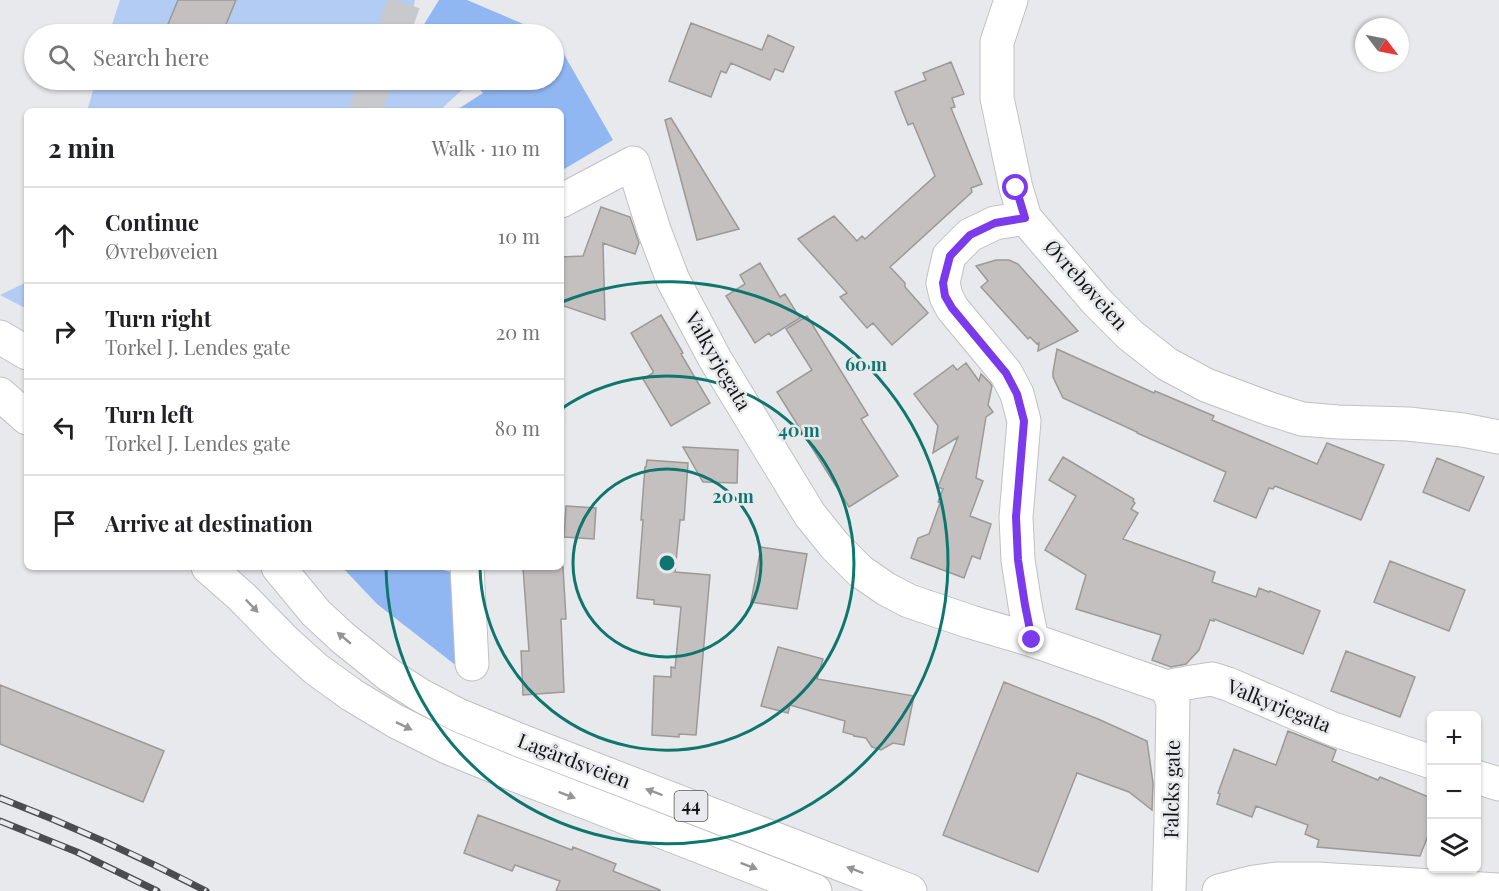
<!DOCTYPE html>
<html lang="en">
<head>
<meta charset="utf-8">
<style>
  :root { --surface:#fff; --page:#f2f2f2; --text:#202124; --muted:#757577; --line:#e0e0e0 }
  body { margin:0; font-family:"Playfair Display",serif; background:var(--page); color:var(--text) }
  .controls { position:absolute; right:18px; bottom:18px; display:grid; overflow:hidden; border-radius:9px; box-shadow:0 2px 4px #0004 }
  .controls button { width:54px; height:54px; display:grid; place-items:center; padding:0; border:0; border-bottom:2px solid var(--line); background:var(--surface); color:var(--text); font:30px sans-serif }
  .compass { position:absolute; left:1355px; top:18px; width:54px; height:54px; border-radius:50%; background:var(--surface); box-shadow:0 2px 4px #0004; rotate:122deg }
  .stop { position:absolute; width:18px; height:18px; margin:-14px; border:4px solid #7c3aed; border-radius:50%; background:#fff }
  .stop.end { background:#7c3aed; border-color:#fff; box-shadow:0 2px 6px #0008 }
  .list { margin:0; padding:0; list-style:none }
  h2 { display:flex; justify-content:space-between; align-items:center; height:78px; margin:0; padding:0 24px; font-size:26px }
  h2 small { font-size:20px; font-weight:400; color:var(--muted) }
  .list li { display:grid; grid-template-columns:39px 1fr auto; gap:18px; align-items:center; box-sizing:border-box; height:96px; padding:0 24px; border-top:2px solid var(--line) }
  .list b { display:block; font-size:22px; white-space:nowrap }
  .list p { margin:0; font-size:20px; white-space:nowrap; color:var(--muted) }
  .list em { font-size:20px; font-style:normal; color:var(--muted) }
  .icon { flex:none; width:33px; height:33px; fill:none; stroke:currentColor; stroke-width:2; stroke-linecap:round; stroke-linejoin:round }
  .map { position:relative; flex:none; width:1499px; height:891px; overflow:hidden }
  .search { position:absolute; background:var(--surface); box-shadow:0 2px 4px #0004; left:24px; top:24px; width:540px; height:66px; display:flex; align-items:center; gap:15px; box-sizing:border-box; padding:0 21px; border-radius:33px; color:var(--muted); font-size:22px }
  .panel { position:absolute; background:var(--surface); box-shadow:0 2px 4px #0004; left:24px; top:108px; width:540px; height:462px; border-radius:9px }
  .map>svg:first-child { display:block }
  .green { fill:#b2ccf4 }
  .forest { fill:#91b7f2 }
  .building { fill:#c4c0bf; stroke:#9c9997; stroke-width:1.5 }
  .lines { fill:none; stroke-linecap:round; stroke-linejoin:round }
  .major-tunnel { stroke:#c8c9cc; stroke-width:33; stroke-dasharray:33 16; stroke-linecap:butt }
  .minor-casing { stroke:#c0c1c4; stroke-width:35 }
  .major-casing { stroke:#c0c1c4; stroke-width:35 }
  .minor { stroke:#fff; stroke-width:33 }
  .major { stroke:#fff; stroke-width:33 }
  .rail-casing { stroke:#4b4c4d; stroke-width:7 }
  .rail { stroke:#e8e9ec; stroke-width:4.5; stroke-dasharray:14; stroke-linecap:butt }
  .oneway { fill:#959595 }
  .route { stroke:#7c3aed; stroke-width:8 }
  .ring { fill:none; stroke:#0f766e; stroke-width:3 }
  .labels { text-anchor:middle; stroke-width:5; stroke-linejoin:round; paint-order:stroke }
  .shield { fill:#e8e9ec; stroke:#535455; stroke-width:1.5 }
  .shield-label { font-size:18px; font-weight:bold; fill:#131414 }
  .street-label { font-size:20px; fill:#131414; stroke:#e8e9ec }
  .centre { fill:#0f766e; stroke:#e8e9ec; stroke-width:3 }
  .ring-label { font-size:18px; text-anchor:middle; font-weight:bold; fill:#0f766e; stroke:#e8e9ec; stroke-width:5; stroke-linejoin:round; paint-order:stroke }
</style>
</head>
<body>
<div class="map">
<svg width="1499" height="891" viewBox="0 0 1499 891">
  <rect width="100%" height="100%" fill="#e8e9ec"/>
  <path class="green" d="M120,0H415L409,30L413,34H109Z
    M96,80H453L462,90L439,111H87Z
    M27,281V309L0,295L27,282Z"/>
  <path class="forest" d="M439,0H467L547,34H431L423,26Z
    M554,37L613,140L561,171V111H455L483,93L471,80H554Z
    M342,567H434L450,572L458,667L377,604Z"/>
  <path class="building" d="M178,0H236L222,34H164Z
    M691,23L762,50L768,35L794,47L783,72L775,69L770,80L731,63L726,73L721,71L711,97L669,81Z
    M951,62L964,94L952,98L955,107L951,108L982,184L971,188L972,192L890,267L905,283V287L928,313L892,345L873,323L867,328L840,297L847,293L798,239L834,216L857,241L862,236L865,239L935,176L913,123L908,125L895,92L926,80L923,73Z
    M671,118L739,229L697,240L665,120Z
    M601,207L630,217L639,243L635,254L603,243L605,320L561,305V257L583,256Z
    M996,260H1009L1018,264L1078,331L1038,351L1039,343L1037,344L1030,337L1028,339L981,287L988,281L976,266Z
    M760,263L780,297L785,294L800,318L771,336L769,333L755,343L726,296L745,284L740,275Z
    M661,315L683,353L681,354L710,403L671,426L643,379L653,373V371L631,333Z
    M807,316L868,415L861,419L898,476L849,507L777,392L812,370L786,329Z
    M1057,349L1154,393L1155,391L1214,416L1212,420L1317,464L1327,443L1384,465L1361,520L1275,486L1273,489L1269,488L1256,518L1214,501L1226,472L1137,433V432L1063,398L1053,377V372Z
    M966,363L979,381L981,374L990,383L992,386L988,405L993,412L986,417L976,478L983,481L970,516L991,524L980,559L972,556L964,578L911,558L918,538L929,534L940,503L938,502L943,489L938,487L958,437L933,453L938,426L914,394L953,365L957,370Z
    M683,447L738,450L737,483L703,482Z
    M1063,457L1134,499L1133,501L1135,503L1131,509L1138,513L1123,539L1215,572L1212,582L1256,597L1259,588L1269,592L1270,591L1320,611L1303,654L1214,619V621L1210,620L1199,650L1186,664L1171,667L1152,660L1161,635L1076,609L1086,575L1045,550L1076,496L1049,480Z
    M1437,458L1484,477L1469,511L1423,492Z
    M647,460L688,463L684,520H680L675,572L710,575L696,735L679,734V737L652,735L654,676L671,677V667L675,668L681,607L654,604V600L637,598L643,520H641L645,467H646Z
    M566,506L596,508L594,539L564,537Z
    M761,547L807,554L797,609L751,602Z
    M1390,561L1465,590L1449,631L1374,602Z
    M523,567H563L566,619H561L564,692L523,695L521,651H529Z
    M778,647L823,659L817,679L914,696L904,745L893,743L881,750L872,747L866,738L854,736V735L843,732L845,721L790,705L788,713L761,706Z
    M1346,651L1415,677L1400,717L1331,691Z
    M1004,682L1098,719L1147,741L1153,783L1152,810L1129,792L1077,773L1038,872L943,835Z
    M0,685L164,751L143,802L0,744Z
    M1288,731L1336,750L1332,761L1378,780L1380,777L1431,798V828L1420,856L1317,847L1319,840L1305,834L1308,825L1256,806L1252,817L1217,804L1220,794L1218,793L1234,749L1276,765Z
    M478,815L572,850L573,847L616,864L613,871L660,890V891H556L560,881L515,865L512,871L464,853Z"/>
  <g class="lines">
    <path class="major-tunnel" d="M393,34L405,0
      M365,111L376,80"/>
    <defs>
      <path id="minor" d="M1011,0L997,42V98L1016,188L1025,218L1097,302L1130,335L1167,364L1206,385L1270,409L1302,419L1338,422L1408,424L1463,430L1499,437
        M561,201L633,163L654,230L673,280L715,359L810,515L835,546L860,571L886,589L909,601L971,622L1032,640L1167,687L1192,682L1212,679L1228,684L1333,729L1432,762
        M1025,218L995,223L970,235L949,256L943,283L946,296L952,308L1006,373L1017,394L1024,421L1016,517L1018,560L1025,605L1032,640
        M467,567L472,664
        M1167,687L1173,703L1171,821L1169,891
        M1476,777L1499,784
        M1219,891L1254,882L1276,879H1317L1499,890"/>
      <path id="major" d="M0,337L27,353
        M0,394L27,418
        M208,567L242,597L285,641L316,669L352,695L395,721L447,747L513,774L815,891
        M278,567L316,613L343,638L389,675L420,695L458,715L524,742L910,891"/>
    </defs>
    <use href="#minor" class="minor-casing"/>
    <use href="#major" class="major-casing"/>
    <use href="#minor" class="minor"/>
    <use href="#major" class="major"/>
    <defs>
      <path id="rail" d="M0,798C70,825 139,856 206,891
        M0,821L77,852L157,891"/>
    </defs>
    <use href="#rail" class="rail-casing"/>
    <use href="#rail" class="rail"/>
  </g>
  <defs><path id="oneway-solid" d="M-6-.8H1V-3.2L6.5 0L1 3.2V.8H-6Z" transform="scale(1.5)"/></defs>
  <g class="oneway">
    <use href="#oneway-solid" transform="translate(252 606) rotate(46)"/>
    <use href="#oneway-solid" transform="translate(344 638) rotate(-140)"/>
    <use href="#oneway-solid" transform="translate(404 726) rotate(26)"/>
    <use href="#oneway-solid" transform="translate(654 792) rotate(-159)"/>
    <use href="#oneway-solid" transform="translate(567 795) rotate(21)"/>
    <use href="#oneway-solid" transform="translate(749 866) rotate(21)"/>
    <use href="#oneway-solid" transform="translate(855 870) rotate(-159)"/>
  </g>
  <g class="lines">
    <path class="route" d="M1016,188L1025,218L995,223L970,235L950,256L943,283L945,296L952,308L1006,373L1017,394L1024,421L1016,517L1018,560L1025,605L1032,640"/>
  </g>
  <g class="ring">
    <circle cx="667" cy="563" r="94"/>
    <path d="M561 409A187 187 0 1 1 480 568"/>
    <path d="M562 302A281 281 0 1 1 386 568"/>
  </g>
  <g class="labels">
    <rect class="shield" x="674.5" y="791" width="33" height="30" rx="4.5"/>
    <g class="shield-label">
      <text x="691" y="812">44</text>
    </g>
    <g class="street-label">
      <text transform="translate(1086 285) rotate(48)" y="7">Øvrebøveien</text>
      <text transform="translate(718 361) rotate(60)" y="7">Valkyrjegata</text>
      <text transform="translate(1279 706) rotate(22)" y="7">Valkyrjegata</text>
      <text transform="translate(574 761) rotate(21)" y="7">Lagårdsveien</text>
      <text transform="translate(1172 789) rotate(-89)" y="7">Falcks gate</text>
    </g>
  </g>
  <circle cx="667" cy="563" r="9" class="centre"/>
  <g class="ring-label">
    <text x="866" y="371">60 m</text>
    <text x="799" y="437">40 m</text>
    <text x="733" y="503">20 m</text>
  </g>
</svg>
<div class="controls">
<button>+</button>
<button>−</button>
<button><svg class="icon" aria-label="layers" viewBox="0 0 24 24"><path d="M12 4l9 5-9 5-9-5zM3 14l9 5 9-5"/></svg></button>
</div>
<svg class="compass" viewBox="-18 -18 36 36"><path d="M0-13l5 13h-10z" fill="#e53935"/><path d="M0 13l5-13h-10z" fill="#757577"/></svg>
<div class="stop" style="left:1016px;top:188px"></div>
<div class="stop end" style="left:1032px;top:640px"></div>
<div class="search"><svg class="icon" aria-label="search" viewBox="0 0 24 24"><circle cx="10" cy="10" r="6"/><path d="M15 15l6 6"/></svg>Search here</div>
<section class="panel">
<h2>2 min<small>Walk · 110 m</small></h2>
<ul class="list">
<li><svg class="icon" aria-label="ahead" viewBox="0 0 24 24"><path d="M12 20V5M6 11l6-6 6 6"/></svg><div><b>Continue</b><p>Øvrebøveien</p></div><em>10 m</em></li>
<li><svg class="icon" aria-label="right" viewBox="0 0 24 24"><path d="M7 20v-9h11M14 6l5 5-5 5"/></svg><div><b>Turn right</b><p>Torkel J. Lendes gate</p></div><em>20 m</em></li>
<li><svg class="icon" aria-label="left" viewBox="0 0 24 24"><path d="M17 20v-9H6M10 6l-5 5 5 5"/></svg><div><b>Turn left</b><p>Torkel J. Lendes gate</p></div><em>80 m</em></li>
<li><svg class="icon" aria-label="arrive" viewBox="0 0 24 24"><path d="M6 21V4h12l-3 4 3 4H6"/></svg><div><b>Arrive at destination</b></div></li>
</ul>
</section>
</div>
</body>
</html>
